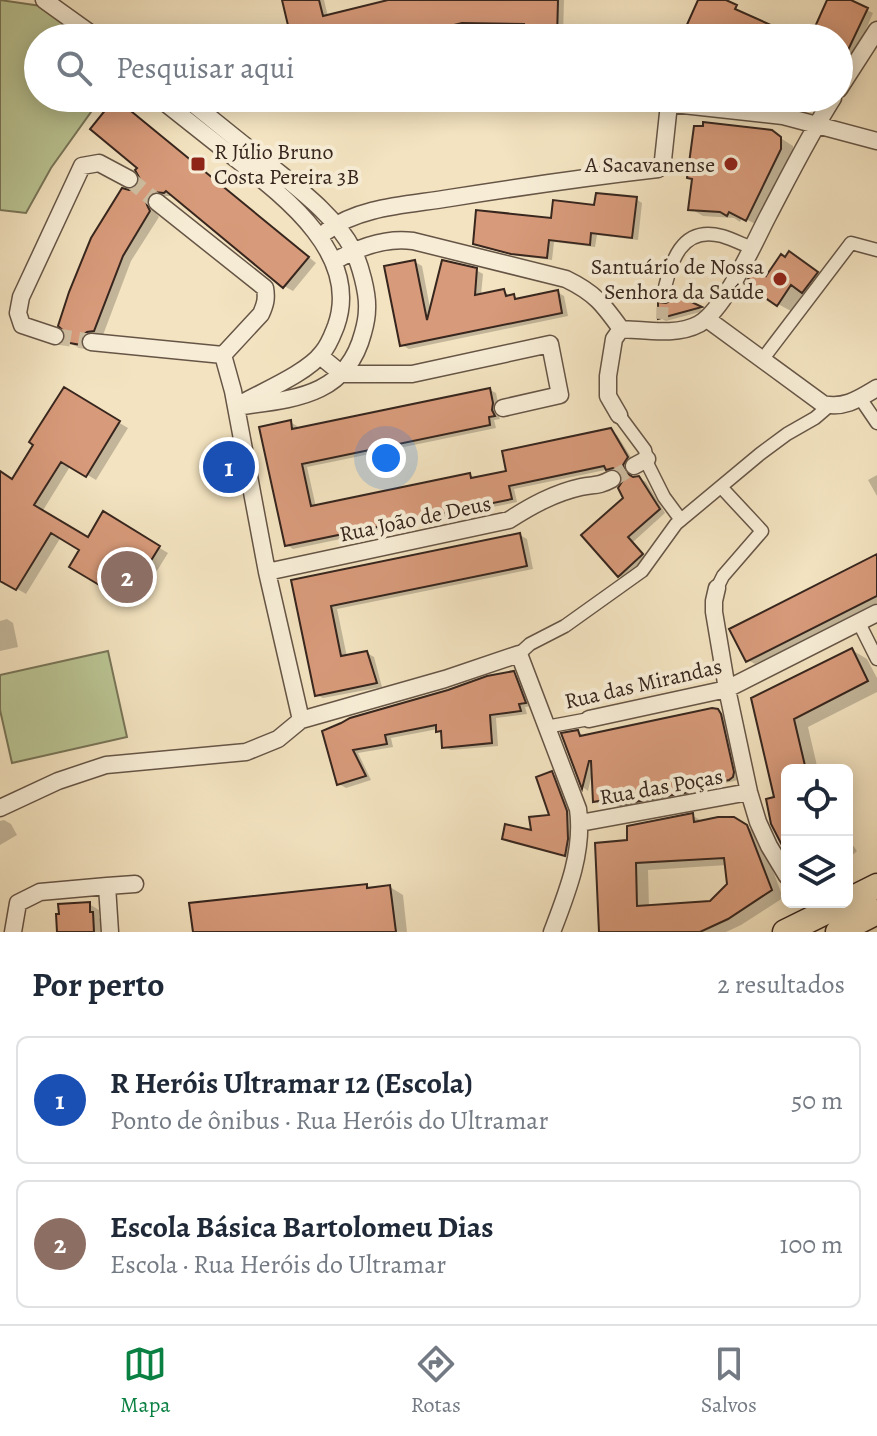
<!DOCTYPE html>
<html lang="pt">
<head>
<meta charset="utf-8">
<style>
  :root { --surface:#fff; --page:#f2f2f3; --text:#1f2937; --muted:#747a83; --line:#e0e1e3; --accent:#0b8043 }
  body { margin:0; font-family:Alegreya,serif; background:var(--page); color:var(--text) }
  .controls { position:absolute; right:24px; bottom:24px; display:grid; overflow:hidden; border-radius:12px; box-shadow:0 4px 20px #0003 }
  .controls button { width:72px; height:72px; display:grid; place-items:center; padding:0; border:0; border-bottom:2px solid var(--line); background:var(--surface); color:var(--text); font:40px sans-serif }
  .you { position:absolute; left:386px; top:458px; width:28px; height:28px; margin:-20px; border:6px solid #fff; border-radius:50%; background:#1a73e8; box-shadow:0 0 0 12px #1a73e833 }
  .badge { display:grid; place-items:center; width:52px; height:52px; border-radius:50%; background:var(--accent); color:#fff; font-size:26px; font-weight:700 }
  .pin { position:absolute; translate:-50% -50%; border:4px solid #fff; box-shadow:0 2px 8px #0006 }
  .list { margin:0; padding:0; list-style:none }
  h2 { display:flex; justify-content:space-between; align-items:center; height:104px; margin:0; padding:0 32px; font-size:34px }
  h2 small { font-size:26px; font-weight:400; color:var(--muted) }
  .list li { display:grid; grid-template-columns:52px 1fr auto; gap:24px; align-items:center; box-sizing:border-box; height:128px; margin:0 16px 16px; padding:0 16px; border:2px solid var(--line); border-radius:12px }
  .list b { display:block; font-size:30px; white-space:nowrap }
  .list p { margin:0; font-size:26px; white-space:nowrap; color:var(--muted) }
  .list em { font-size:26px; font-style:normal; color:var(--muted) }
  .icon { flex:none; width:44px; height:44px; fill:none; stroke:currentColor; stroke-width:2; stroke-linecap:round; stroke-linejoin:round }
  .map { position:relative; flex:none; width:877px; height:932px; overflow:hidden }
  .search { position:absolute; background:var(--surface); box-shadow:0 4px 20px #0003; left:24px; right:24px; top:24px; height:88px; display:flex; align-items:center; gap:20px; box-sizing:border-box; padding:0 28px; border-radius:44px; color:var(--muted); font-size:30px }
  .sheet { height:392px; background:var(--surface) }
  nav { display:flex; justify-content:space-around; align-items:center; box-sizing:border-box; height:112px; border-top:2px solid var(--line); background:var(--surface); font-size:22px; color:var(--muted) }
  nav a { display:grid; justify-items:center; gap:4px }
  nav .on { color:var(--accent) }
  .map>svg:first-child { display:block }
  .green { fill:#bac493; stroke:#787558; stroke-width:2 }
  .shadow { fill:#0003; fill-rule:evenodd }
  .building { fill:#d79a7a; stroke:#37261e; stroke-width:2; fill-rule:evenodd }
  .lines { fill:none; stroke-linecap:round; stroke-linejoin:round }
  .pedestrian-tunnel { stroke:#cdbda0; stroke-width:12; stroke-dasharray:12 6; stroke-linecap:butt }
  .minor-tunnel { stroke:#cdbda0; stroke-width:16; stroke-dasharray:16 8; stroke-linecap:butt }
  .pedestrian-casing { stroke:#665546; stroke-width:15 }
  .minor-casing { stroke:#665546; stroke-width:19 }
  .primary-casing { stroke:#37261e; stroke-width:27 }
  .pedestrian { stroke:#f7edd6; stroke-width:12 }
  .minor { stroke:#f7edd6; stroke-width:16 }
  .primary { stroke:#f3e3c0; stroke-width:24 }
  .poi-dot { fill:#8f2418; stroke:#f7edd6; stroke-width:3 }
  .labels { text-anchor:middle; stroke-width:8; stroke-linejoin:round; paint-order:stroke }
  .poi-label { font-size:22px; fill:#37261e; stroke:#f7edd6; text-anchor:end }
  .street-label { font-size:22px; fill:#37261e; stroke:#f7edd6 }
</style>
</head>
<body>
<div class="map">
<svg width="877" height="932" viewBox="0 0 877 932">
  <rect width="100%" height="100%" fill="#f3e3c0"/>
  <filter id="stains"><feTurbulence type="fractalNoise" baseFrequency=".0025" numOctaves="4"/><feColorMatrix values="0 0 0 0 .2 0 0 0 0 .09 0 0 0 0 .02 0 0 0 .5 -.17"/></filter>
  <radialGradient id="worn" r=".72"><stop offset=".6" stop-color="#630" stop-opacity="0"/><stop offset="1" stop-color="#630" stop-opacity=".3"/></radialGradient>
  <path class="green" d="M0,0L41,6L81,38H38V98H101L51,168L26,213L0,210Z
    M108,651L127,737L12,763L0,710V675Z"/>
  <path class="shadow" d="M284,0H324L332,33L397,0H564L563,36L579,38H514V26H470L420,38H293Z
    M829,0H846L873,13L854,57L850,55L839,80V38H812Z
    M125,106L316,263L293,291L284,286L175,196H164L157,201L155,212L159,217L131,261L103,335L90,349L75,346L66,341L135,190L142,179Z
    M771,132L793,146V157L759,226L742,217L740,222L734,218L703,216L691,209Z
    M636,199L642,203L638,240L597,235L595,247L554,242L552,260L519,256L481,247L475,243L596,207Z
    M802,261L829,281L816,298L804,292L791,311L778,304L757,269L769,276Z
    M415,262L422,266L431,313L476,270L483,274L481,295L504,291L511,297L519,300L557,292L564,296L568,316L409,349L402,345Z
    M674,296L704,311L666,321L660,318Z
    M64,390L128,428L96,480L71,465L42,512L88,539L104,514L168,553L136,605L72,566L82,549L61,537L26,594L0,579V472L13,480Z
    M490,390L496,393L499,408L498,415L500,419L494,420L496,428L307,467L316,507L470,476L476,479L508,472L610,431L617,435L634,462L629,469L631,478H639L646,482L665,513L633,542L648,559L626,579L619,576L626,498L625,481L621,471L614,472L610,469L514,489L517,502L293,549L287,545L290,422L297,426L298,430Z
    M877,475V496L868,480Z
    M520,535L527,539L533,569L337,609L347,657L367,653L374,657L382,687L323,698L317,695L294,581Z
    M877,556V603L755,664L748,660Z
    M7,619L13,623L18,647L0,651V621Z
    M852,650L867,659L877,678V692L808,727L818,770H787V850L754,700Z
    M514,674L520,678L531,706L525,707L527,714L496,718L498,746L451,750L444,747L443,734L438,729L391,738L393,747L358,753L371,780L346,788L339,784L324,732Z
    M718,711L724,715L726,719L738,780L694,791L695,794L626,807L619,801L601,805L595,801L592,773L588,791L584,788L564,735L578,732L584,736Z
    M552,774L558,777L573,816L571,858L510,841L504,838L533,833L552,816Z
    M693,816L704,822L734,819L760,835L783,898L741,925L726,932H601L629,842ZM727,865L729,885L711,903L649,907L648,870Z
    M4,820L11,824L17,835L0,845V821Z
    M847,837L857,851L847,860V850L851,848L847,843Z
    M367,886L373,889L390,887L403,895L407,932H195Z
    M89,904L99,910V918L102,920L103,932H59Z"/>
  <path class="building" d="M282,0H319L323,16L388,0H558L557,38H523L524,24L462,23L401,38H291Z
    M698,0H726L737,5L735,9L800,38H681Z
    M827,0H851L868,8L839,69V38H810Z
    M115,98L309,257L283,288L166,191L164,193L154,192L149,195L146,200L147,205L150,211L123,256L94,331L87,332L83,335L81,345L64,342L66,333L58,326L69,292L91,238L122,188L129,190L134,189L138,185L140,179L135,170L137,168L90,129Z
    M703,122L772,130L781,137V149L746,221L729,212L727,216L720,212L688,210L692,179L687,178L694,126H703Z
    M596,193L637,197L632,238L591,233L590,245L549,240L547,258L511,254L473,244L476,210L551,218L553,200L594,205Z
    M789,251L818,272L802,293L791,285L777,306L745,284L756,266L766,276L781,254L785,257Z
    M415,260L427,320L442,260L477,268L475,295L504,289L506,296L514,294L515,299L558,290L562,313L400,346L384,266Z
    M673,293L702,307L658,319V302L666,303L670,301Z
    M64,387L120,421L86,477L61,462L34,505L88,537L103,511L160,546L126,601L69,567L79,550L51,533L16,590L0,581V471L12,479L33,445L29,442Z
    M490,388L493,403L492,410L495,416L489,417L490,425L302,464L311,506L470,473L471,478L506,471L502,451L611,428L628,457L623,465L625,472L633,477L639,476L660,509L628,537L643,554L618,577L581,535L623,498L618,488L623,480L621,473L613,468L606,470L604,466L509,486L512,499L285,546L259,427L291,420L292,429Z
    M520,533L527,566L331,606L341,656L367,651L377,683L315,696L291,580Z
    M877,554V596L746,662L729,629Z
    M852,648L868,681L794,719L806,770H787V855L771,824L766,799L774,797L751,698Z
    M514,671L526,703L519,704L521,711L490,715L492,743L442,748L441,731L436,732V725L385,735L387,744L353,750L366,776L337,785L322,731L341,723L350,718L448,690L487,676Z
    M712,708L718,709L721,714L734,772L733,777L729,780L689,788L690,792L618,805L617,798L593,802L591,761H589L582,789L561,733L578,730L580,736Z
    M552,771L567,811L568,839L565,856L502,839L505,824L531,830L529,817L549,815L536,777Z
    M693,813L694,822L718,817H734L747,825L772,890L728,919L700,932H599L595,843L627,840V826ZM724,858L727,884L710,901L637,906L636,863Z
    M367,884V888L390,885L396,932H193L189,903Z
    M90,902V912H93L94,932H57L56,914H59L58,904Z"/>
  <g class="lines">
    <path class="pedestrian-tunnel" d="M662,319L663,295"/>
    <path class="minor-tunnel" d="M129,179L157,202
      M55,336L91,342
      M612,479L634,466"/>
    <defs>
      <path id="pedestrian" d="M663,295C671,263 680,225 722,236C732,239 742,244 752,248
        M762,360L851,243L877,250
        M860,398L877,423
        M619,415L645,450L648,465L664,497L681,520
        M717,588L723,576L762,531L722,488
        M859,623L877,659
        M519,654L530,644L565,626L642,571L676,524L760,454L787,434L815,418L829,406
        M546,727L589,719"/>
      <path id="minor" d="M44,0L97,38
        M839,89L877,30
        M159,98C183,117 207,136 231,155C281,194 362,253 336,326C332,336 329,345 322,353C308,372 266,390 244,402
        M186,98C213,120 240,142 267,163C296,187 336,216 353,250C360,264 368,293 367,309C367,317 365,326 363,333C346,398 291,399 236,407
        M619,98L783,116L877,141
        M327,231C361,206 409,205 450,198C519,187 588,177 658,169L663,160L669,104
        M333,262C357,248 385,237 413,241L566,279C595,293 603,304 621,329
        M707,319L823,404C845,409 860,398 877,388
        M621,329C646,330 677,336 699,324C725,309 754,243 768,216C789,176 809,136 833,98
        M55,336L22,325L18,313L21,297L82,166L99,163L129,179
        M91,342L223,355L261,314C265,305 267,299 265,288L157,202
        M223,355L233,391L267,572L301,720
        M320,356L342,374H412L550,344L560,395L503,408
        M619,415L608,396V376L614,339L621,329
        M634,466L647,459
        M267,572L509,520C531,506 554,493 581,487C595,484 597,487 612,479
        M717,588L714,601V612L727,689L749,792L758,822L769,846L787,876
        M589,719L727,689L877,613
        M0,808L58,781L106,765L246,752L278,739L301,720L445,679L519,654L578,809C584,851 567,893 552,932
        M580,823L749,792
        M107,886L135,884
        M13,932L18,903L40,892L107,886L110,932"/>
      <path id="primary" d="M847,901L877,886
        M785,932L846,902
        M838,932L877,912"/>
    </defs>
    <use href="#pedestrian" class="pedestrian-casing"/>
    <use href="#minor" class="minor-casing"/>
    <use href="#primary" class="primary-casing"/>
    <use href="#pedestrian" class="pedestrian"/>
    <use href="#minor" class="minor"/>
    <use href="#primary" class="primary"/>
  </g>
  <g class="poi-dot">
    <rect x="190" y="156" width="16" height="16" rx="4"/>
    <circle cx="731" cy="164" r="8"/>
    <circle cx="780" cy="279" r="8"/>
  </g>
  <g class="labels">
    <g class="poi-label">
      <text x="214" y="159" text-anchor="start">R Júlio Bruno<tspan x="214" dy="25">Costa Pereira 3B</tspan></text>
      <text x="715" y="172">A Sacavanense</text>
      <text x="764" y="274">Santuário de Nossa<tspan x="764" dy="25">Senhora da Saúde</tspan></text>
    </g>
    <g class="street-label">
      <text transform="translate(415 518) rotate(-12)" y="8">Rua João de Deus</text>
      <text transform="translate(643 683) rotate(-13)" y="8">Rua das Mirandas</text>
      <text transform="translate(661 786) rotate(-10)" y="8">Rua das Poças</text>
    </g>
  </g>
  <rect width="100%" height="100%" filter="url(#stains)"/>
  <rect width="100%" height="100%" fill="url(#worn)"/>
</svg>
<div class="controls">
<button><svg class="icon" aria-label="locate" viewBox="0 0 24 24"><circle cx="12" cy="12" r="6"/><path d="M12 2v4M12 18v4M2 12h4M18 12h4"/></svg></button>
<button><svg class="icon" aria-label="layers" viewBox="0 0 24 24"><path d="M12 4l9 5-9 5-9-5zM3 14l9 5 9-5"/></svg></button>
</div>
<div class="you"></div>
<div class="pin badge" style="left:229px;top:467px;background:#1a4fb4">1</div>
<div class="pin badge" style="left:127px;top:577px;background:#8d6e63">2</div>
<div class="search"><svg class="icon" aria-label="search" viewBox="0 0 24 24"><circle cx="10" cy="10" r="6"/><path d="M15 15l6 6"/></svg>Pesquisar aqui</div>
</div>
<section class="sheet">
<h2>Por perto<small>2 resultados</small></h2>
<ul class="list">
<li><span class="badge" style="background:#1a4fb4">1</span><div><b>R Heróis Ultramar 12 (Escola)</b><p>Ponto de ônibus · Rua Heróis do Ultramar</p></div><em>50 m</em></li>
<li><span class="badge" style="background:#8d6e63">2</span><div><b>Escola Básica Bartolomeu Dias</b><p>Escola · Rua Heróis do Ultramar</p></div><em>100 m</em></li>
</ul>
</section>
<nav>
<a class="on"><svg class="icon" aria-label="map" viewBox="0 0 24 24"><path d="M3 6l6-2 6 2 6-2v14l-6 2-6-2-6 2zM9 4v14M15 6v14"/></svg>Mapa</a>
<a><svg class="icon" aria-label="directions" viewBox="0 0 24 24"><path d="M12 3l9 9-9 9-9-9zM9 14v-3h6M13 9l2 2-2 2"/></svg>Rotas</a>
<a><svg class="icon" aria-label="saved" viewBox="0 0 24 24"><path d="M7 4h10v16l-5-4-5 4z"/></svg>Salvos</a>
</nav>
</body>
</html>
